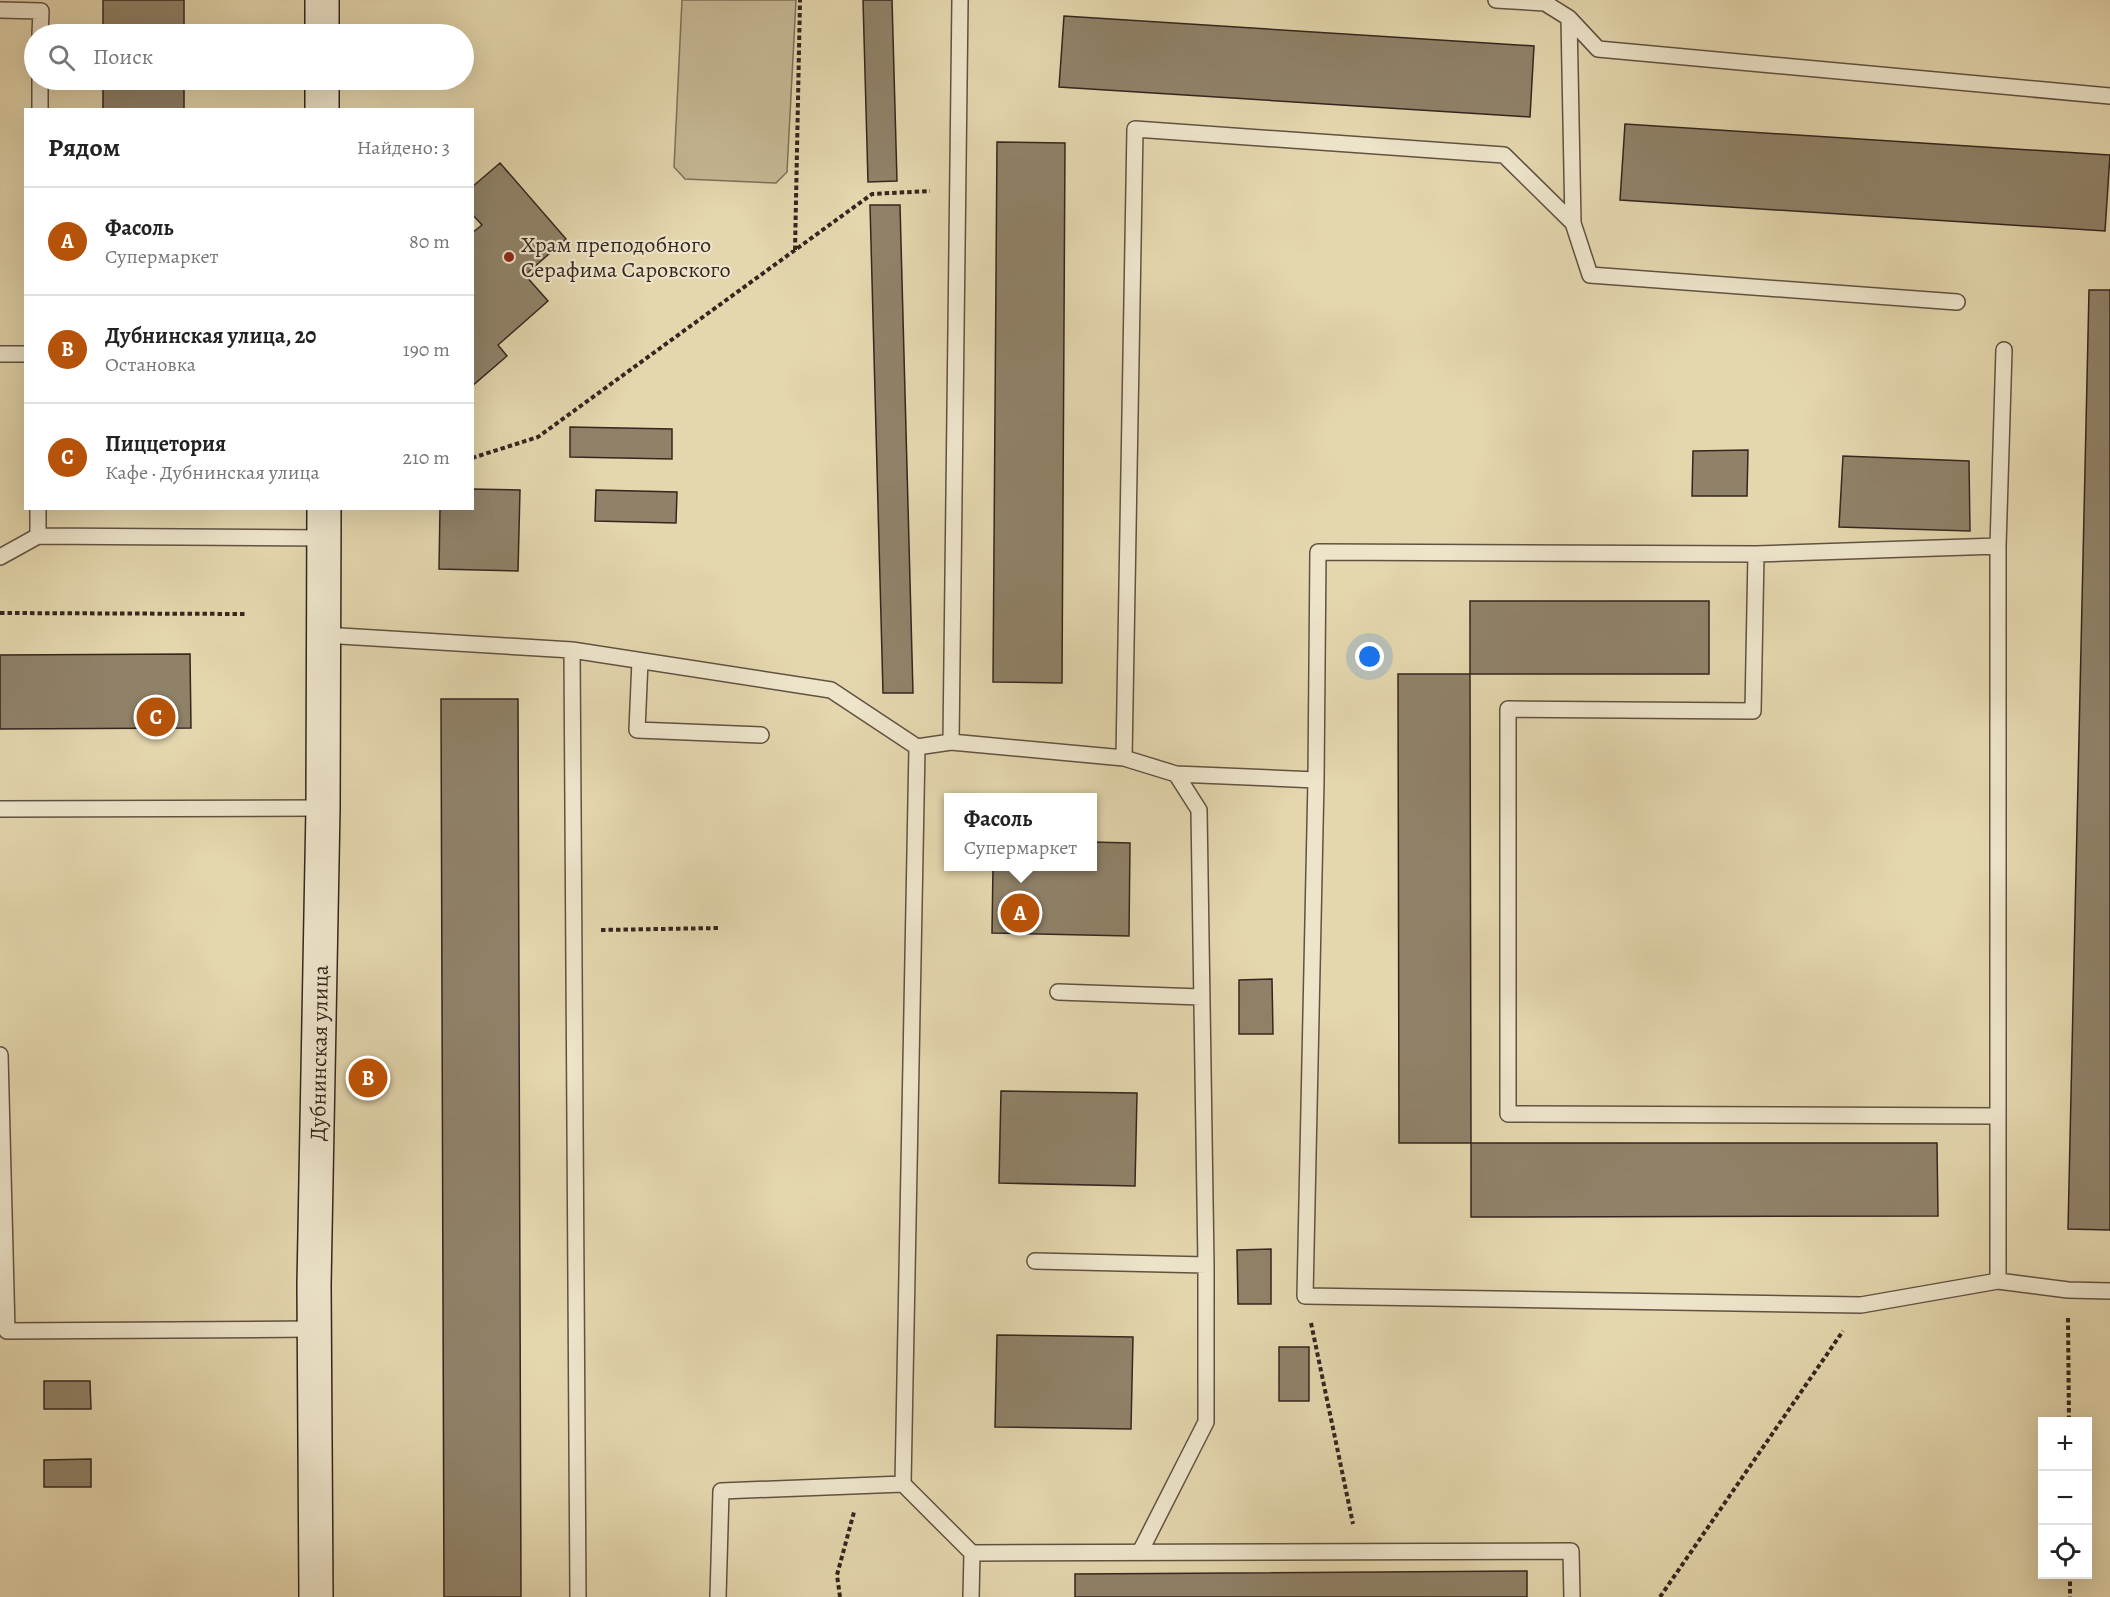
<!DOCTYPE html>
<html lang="ru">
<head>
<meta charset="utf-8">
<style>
  :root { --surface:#fff; --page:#f6f6f6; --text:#222; --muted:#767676; --line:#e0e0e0; --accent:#b45309 }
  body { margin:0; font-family:Alegreya,serif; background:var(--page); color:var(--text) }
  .controls { position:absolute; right:18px; bottom:18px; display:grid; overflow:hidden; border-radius:0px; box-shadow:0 6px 24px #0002 }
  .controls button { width:54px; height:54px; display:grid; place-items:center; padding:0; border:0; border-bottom:2px solid var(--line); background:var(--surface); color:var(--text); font:30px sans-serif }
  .you { position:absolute; left:1370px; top:657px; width:21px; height:21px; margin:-15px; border:4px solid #fff; border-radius:50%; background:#1a73e8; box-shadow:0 0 0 9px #1a73e833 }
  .badge { display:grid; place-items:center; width:39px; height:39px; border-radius:50%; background:var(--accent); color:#fff; font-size:20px; font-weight:700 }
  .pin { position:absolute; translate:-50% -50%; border:3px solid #fff; box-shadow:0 2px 6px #0006 }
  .popup { position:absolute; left:944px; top:793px; width:153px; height:78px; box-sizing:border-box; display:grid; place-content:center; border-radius:0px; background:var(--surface); filter:drop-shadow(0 2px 4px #0005); font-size:20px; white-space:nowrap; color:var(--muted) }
  .popup b { font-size:22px; color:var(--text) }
  .popup::after { content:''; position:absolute; left:50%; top:100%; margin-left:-12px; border:12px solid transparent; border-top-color:var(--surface) }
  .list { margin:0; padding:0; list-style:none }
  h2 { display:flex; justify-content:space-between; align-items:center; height:78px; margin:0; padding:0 24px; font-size:26px }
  h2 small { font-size:20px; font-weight:400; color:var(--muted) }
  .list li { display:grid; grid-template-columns:39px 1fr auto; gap:18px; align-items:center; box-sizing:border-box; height:108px; padding:0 24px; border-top:2px solid var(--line) }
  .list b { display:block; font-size:22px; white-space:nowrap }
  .list p { margin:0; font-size:20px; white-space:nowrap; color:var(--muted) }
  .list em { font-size:20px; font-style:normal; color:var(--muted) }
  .icon { flex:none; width:33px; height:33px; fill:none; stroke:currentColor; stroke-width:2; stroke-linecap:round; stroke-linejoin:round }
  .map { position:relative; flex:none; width:2110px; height:1597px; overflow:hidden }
  .search { position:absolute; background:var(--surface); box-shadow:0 6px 24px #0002; left:24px; top:24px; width:450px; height:66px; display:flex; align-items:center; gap:15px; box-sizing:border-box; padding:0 21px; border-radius:33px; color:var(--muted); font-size:22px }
  .panel { position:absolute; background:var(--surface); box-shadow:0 6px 24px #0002; left:24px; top:108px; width:450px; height:402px; border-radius:0px }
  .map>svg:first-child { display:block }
  .green { fill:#c6b895; stroke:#7e6f5a; stroke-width:1.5 }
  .building { fill:#908269; stroke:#35261f; stroke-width:1.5 }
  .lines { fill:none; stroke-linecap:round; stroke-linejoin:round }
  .lane-casing { stroke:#615242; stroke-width:18 }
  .secondary-casing { stroke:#35261f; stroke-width:36 }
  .path { stroke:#35261f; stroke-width:4; stroke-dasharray:4.5 3; stroke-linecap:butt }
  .lane { stroke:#ede4ca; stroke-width:15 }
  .secondary { stroke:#ede4ca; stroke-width:33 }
  .poi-dot { fill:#8f2418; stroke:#ede4ca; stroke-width:2 }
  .labels { text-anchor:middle; stroke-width:4.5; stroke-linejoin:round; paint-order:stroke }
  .poi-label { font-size:22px; fill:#35261f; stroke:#ede4ca; text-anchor:start }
  .street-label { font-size:22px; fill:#35261f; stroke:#ede4ca }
</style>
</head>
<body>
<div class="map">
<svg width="2110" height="1597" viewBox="0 0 2110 1597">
  <rect width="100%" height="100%" fill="#e4d6ad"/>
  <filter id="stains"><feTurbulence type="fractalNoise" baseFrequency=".00333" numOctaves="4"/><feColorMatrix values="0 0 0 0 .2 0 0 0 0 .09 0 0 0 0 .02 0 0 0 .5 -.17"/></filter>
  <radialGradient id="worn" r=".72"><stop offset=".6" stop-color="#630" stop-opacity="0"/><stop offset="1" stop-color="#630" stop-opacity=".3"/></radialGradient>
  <path class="green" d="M682,0H796L787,172L776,183L685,179L674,167Z"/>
  <path class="building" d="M103,0H184V34H103Z
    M863,0H892L897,181L868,182Z
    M1064,16L1534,46L1530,117L1059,87Z
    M103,80H184V110H103Z
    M1625,124L2110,155L2105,231L1620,200Z
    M997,142L1065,143L1062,683L993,682Z
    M500,163L566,239L525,275L548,301L498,345L507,356L472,386V233L482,225L472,214V187Z
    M870,205H900L913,693H883Z
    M2089,290H2110V1230L2068,1229Z
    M570,427L672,429V459L570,457Z
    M1748,450L1747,496H1692L1693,451Z
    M1843,456L1969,461L1970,531L1839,527Z
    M472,489L520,490L518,571L439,569L440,508H472Z
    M596,490L677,492L676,523L595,521Z
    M1470,601H1709V674H1470Z
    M190,654L191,728L0,729V655Z
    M1398,674H1470L1471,1143H1399Z
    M441,699H518L521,1597H444Z
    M1092,842L1130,843L1129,936L992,933L993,866H1092Z
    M1272,979L1273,1034H1239V980Z
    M1001,1091L1137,1093L1135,1186L999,1183Z
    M1471,1143H1937L1938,1216L1471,1217Z
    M1271,1249V1304H1238L1237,1250Z
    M997,1335L1133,1337L1131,1429L995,1427Z
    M1279,1347H1309V1401H1279Z
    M44,1381H90L91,1409H44Z
    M91,1459V1487H44V1460Z
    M1527,1571V1597H1075V1574Z"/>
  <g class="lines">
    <defs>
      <path id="lane" d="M1496,0L1545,3L1569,18L1598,49L2110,96
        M0,10L41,11L40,34
        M1569,18L1573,223L1590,275L1957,302
        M40,110V80
        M2004,350L1998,546V1281L2068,1290L2110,1291
        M0,354H26
        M38,536V508
        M1756,554L1753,711L1508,709V1114L1998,1116
        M0,557L38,536L324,538
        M324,635L572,650L578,1597
        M572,650L831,690L917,747L951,742L1124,758L1176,774L1316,780
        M640,661L637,730L761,735
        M951,742L960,0
        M917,747L903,1484L972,1553L971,1597
        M1124,758L1135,129L1504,155L1573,223
        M0,809L323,808
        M1058,992L1201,997
        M0,1055L7,1331L314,1329
        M1035,1261L1206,1265
        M1998,1281L1861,1305L1305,1296L1316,780L1318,552L1756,554L1998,546
        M1140,1552L1206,1422V1265L1199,810L1176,774
        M972,1553L1571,1551L1572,1597
        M718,1597L721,1491L903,1484"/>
      <g id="secondary">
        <path d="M322,0V34"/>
        <path d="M322,80V110"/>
        <path id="s1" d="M316,1597L314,1285L323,808L324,508"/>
      </g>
    </defs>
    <use href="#lane" class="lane-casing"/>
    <use href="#secondary" class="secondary-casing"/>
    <path class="path" d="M795,250L800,0
      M472,458L538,437L872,194L930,191
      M0,613L246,614
      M601,930L718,928
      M2068,1318L2069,1422
      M1311,1323L1353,1524
      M2070,1574V1597
      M840,1597L837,1575L854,1512
      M1660,1597L1843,1331"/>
    <use href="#lane" class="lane"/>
    <use href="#secondary" class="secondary"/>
  </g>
  <circle class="poi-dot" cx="509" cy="257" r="6"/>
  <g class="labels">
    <g class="poi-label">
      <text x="521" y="252">Храм преподобного<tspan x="521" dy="25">Серафима Саровского</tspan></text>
    </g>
    <g class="street-label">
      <text dy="8" stroke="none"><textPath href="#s1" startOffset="544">Дубнинская улица</textPath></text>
    </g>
  </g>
  <rect width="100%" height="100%" filter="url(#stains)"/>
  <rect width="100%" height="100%" fill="url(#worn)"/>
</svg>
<div class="controls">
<button>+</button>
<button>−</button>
<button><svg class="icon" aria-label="locate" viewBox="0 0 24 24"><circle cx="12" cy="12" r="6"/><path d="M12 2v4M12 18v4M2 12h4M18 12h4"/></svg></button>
</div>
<div class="you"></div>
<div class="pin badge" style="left:1020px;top:913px">A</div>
<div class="popup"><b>Фасоль</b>Супермаркет</div>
<div class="pin badge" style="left:368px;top:1078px">B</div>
<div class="pin badge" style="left:156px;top:717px">C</div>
<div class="search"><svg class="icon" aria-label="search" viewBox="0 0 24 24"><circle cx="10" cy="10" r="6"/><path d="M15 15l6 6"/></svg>Поиск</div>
<section class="panel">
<h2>Рядом<small>Найдено: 3</small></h2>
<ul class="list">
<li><span class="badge">A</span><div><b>Фасоль</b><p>Супермаркет</p></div><em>80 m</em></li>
<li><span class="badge">B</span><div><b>Дубнинская улица, 20</b><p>Остановка</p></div><em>190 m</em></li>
<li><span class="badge">C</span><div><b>Пиццетория</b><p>Кафе · Дубнинская улица</p></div><em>210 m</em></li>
</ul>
</section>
</div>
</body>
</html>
